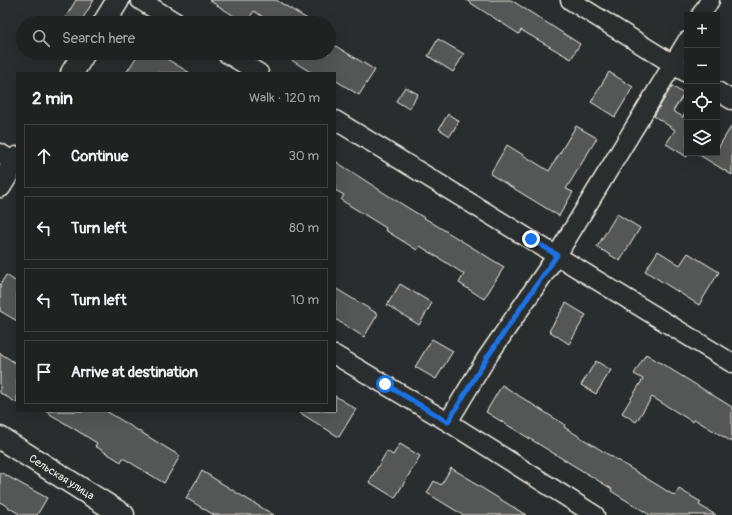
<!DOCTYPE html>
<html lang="en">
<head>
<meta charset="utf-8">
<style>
  :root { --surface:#202222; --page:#282a2a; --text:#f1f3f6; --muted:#a2a4a5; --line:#3d3f40 }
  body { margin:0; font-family:Pangolin,sans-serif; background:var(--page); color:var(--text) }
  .controls { position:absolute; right:12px; top:12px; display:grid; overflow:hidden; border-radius:0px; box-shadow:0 4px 16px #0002 }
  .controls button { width:36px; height:36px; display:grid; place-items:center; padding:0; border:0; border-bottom:1px solid var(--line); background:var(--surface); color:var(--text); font:20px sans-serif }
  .stop { position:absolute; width:12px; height:12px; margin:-9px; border:3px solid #1a73e8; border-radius:50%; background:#fff }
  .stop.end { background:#1a73e8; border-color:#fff; box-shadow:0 1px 4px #0008 }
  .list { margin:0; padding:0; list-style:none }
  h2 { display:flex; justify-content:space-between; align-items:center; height:52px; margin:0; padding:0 16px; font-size:17px }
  h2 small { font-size:13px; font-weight:400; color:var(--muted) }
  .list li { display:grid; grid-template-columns:26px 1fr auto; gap:12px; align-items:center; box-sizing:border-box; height:64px; margin:0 8px 8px; padding:0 8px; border:1px solid var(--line); border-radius:0px }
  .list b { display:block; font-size:15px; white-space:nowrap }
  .list em { font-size:13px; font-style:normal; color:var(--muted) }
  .icon { flex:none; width:22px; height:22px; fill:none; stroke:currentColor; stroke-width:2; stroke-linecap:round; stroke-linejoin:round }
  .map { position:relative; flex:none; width:732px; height:515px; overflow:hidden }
  .search { position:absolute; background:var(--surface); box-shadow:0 4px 16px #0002; left:16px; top:16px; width:320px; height:44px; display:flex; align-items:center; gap:10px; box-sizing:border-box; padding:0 14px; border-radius:22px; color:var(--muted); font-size:15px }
  .panel { position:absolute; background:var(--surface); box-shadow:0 4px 16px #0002; left:16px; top:72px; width:320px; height:340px; border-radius:0px }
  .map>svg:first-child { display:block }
  .building { fill:#555756; stroke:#f4f1e8 }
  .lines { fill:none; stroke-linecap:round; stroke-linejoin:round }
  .minor-casing { stroke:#f4f1e8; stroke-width:21 }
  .major-casing { stroke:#f4f1e8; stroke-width:25 }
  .minor { stroke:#2a2d2e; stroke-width:18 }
  .major { stroke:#2a2d2e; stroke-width:22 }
  .route { stroke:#1a73e8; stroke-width:5 }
  .labels { text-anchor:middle; stroke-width:3; stroke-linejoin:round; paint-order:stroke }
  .street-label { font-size:11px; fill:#f4f1e8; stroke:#2a2d2e }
</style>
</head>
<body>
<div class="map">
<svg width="732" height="515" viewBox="0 0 732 515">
  <rect width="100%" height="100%" fill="#2a2d2e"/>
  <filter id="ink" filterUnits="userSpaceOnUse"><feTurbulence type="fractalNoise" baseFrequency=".025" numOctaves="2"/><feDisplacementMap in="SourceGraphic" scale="8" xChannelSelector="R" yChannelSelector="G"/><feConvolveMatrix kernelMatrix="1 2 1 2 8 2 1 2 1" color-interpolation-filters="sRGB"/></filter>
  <g filter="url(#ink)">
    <path class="building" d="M76,0H94L80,23H62Z
      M209,0H276L314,23H272L254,11L246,23H245Z
      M466,0H511L580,44L571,59L521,30L519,34Z
      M438,39L464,54L453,72L428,56Z
      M329,42L375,70L359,95L335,80V73H312L280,53H329Z
      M139,53H157L190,73H126Z
      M609,72L633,87L615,117L591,102Z
      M672,86L684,94L673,111L683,117L687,110V157L666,144L675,130L654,116Z
      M405,87L418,94L409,109L396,101Z
      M448,114L459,121L450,136L439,129Z
      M732,125V175L696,153H717V150Z
      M576,126L597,138L566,189L573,192L559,216L490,174L507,145L549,171Z
      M335,161L392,198L504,267L484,299L459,283L464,274L420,246L417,250L385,230L386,228L341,200L344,195L335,190Z
      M617,214L640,228L620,261L597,247Z
      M658,251L680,265L688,253L719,272L699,305L645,271Z
      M6,275L17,282V321L0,311V285Z
      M400,284L432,303L419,325L387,305Z
      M335,288L378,314L364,337L335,319Z
      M566,303L586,315L569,344L549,331Z
      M432,339L453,351L436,379L415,367Z
      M0,353L17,364V403L0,393Z
      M646,354L732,407V442L694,419L693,422L652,397L636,422L622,413L643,379L634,374Z
      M596,361L611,370L596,394L581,385Z
      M502,385L565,425L564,427L675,496L679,489L701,502L699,505L716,515H650L611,491L612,489L486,412Z
      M335,396L356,409L339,437L297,411H335Z
      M45,411H106L180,456L164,483L123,458L121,462L95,446L97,443Z
      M400,444L420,456L395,498L369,482L387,451L393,455Z
      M451,468L473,481L472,482L526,515H463L427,493L434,481L441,485Z
      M202,471L242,496L274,515H214L186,498Z
      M0,472L47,498L37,515H21L0,502Z"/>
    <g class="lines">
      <defs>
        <path id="minor" d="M140,0L177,23
          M570,0L687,73
          M701,15L710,0
          M226,53L259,73
          M717,91L732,100
          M335,120L732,363
          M0,153L17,164
          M335,355L448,422L595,515
          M448,422L486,359L557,255L687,41"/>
        <g id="major">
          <path d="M104,23L118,0"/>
          <path d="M72,73L84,53"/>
          <path d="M0,186L17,158"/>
          <path id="s1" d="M0,438L123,515"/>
        </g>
      </defs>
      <use href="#minor" class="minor-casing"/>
      <use href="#major" class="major-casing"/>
      <use href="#minor" class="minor"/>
      <use href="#major" class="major"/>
    </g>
  </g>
  <g class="lines" filter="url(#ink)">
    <path class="route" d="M385,384L448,422L486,359L557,255L531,239"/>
  </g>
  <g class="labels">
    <g class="street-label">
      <text dy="4" stroke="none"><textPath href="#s1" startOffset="73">Сельская улица</textPath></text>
    </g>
  </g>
</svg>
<div class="controls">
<button>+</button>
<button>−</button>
<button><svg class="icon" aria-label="locate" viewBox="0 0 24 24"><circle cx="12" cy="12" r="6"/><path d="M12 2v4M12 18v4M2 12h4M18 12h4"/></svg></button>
<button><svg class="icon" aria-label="layers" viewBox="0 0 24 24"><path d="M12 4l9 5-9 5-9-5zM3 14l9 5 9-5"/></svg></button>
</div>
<div class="stop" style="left:385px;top:384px"></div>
<div class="stop end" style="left:531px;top:239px"></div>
<div class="search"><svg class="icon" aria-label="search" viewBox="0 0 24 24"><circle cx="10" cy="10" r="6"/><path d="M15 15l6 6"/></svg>Search here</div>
<section class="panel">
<h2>2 min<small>Walk · 120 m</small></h2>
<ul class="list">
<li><svg class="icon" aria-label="ahead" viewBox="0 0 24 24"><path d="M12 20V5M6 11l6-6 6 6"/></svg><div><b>Continue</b></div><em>30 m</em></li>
<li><svg class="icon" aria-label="left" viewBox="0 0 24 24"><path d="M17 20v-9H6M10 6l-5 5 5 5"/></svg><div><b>Turn left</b></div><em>80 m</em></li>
<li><svg class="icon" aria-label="left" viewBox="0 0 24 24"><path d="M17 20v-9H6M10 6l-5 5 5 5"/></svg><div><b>Turn left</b></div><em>10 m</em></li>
<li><svg class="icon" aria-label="arrive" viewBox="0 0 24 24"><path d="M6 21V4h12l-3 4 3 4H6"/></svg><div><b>Arrive at destination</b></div></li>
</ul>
</section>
</div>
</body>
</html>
